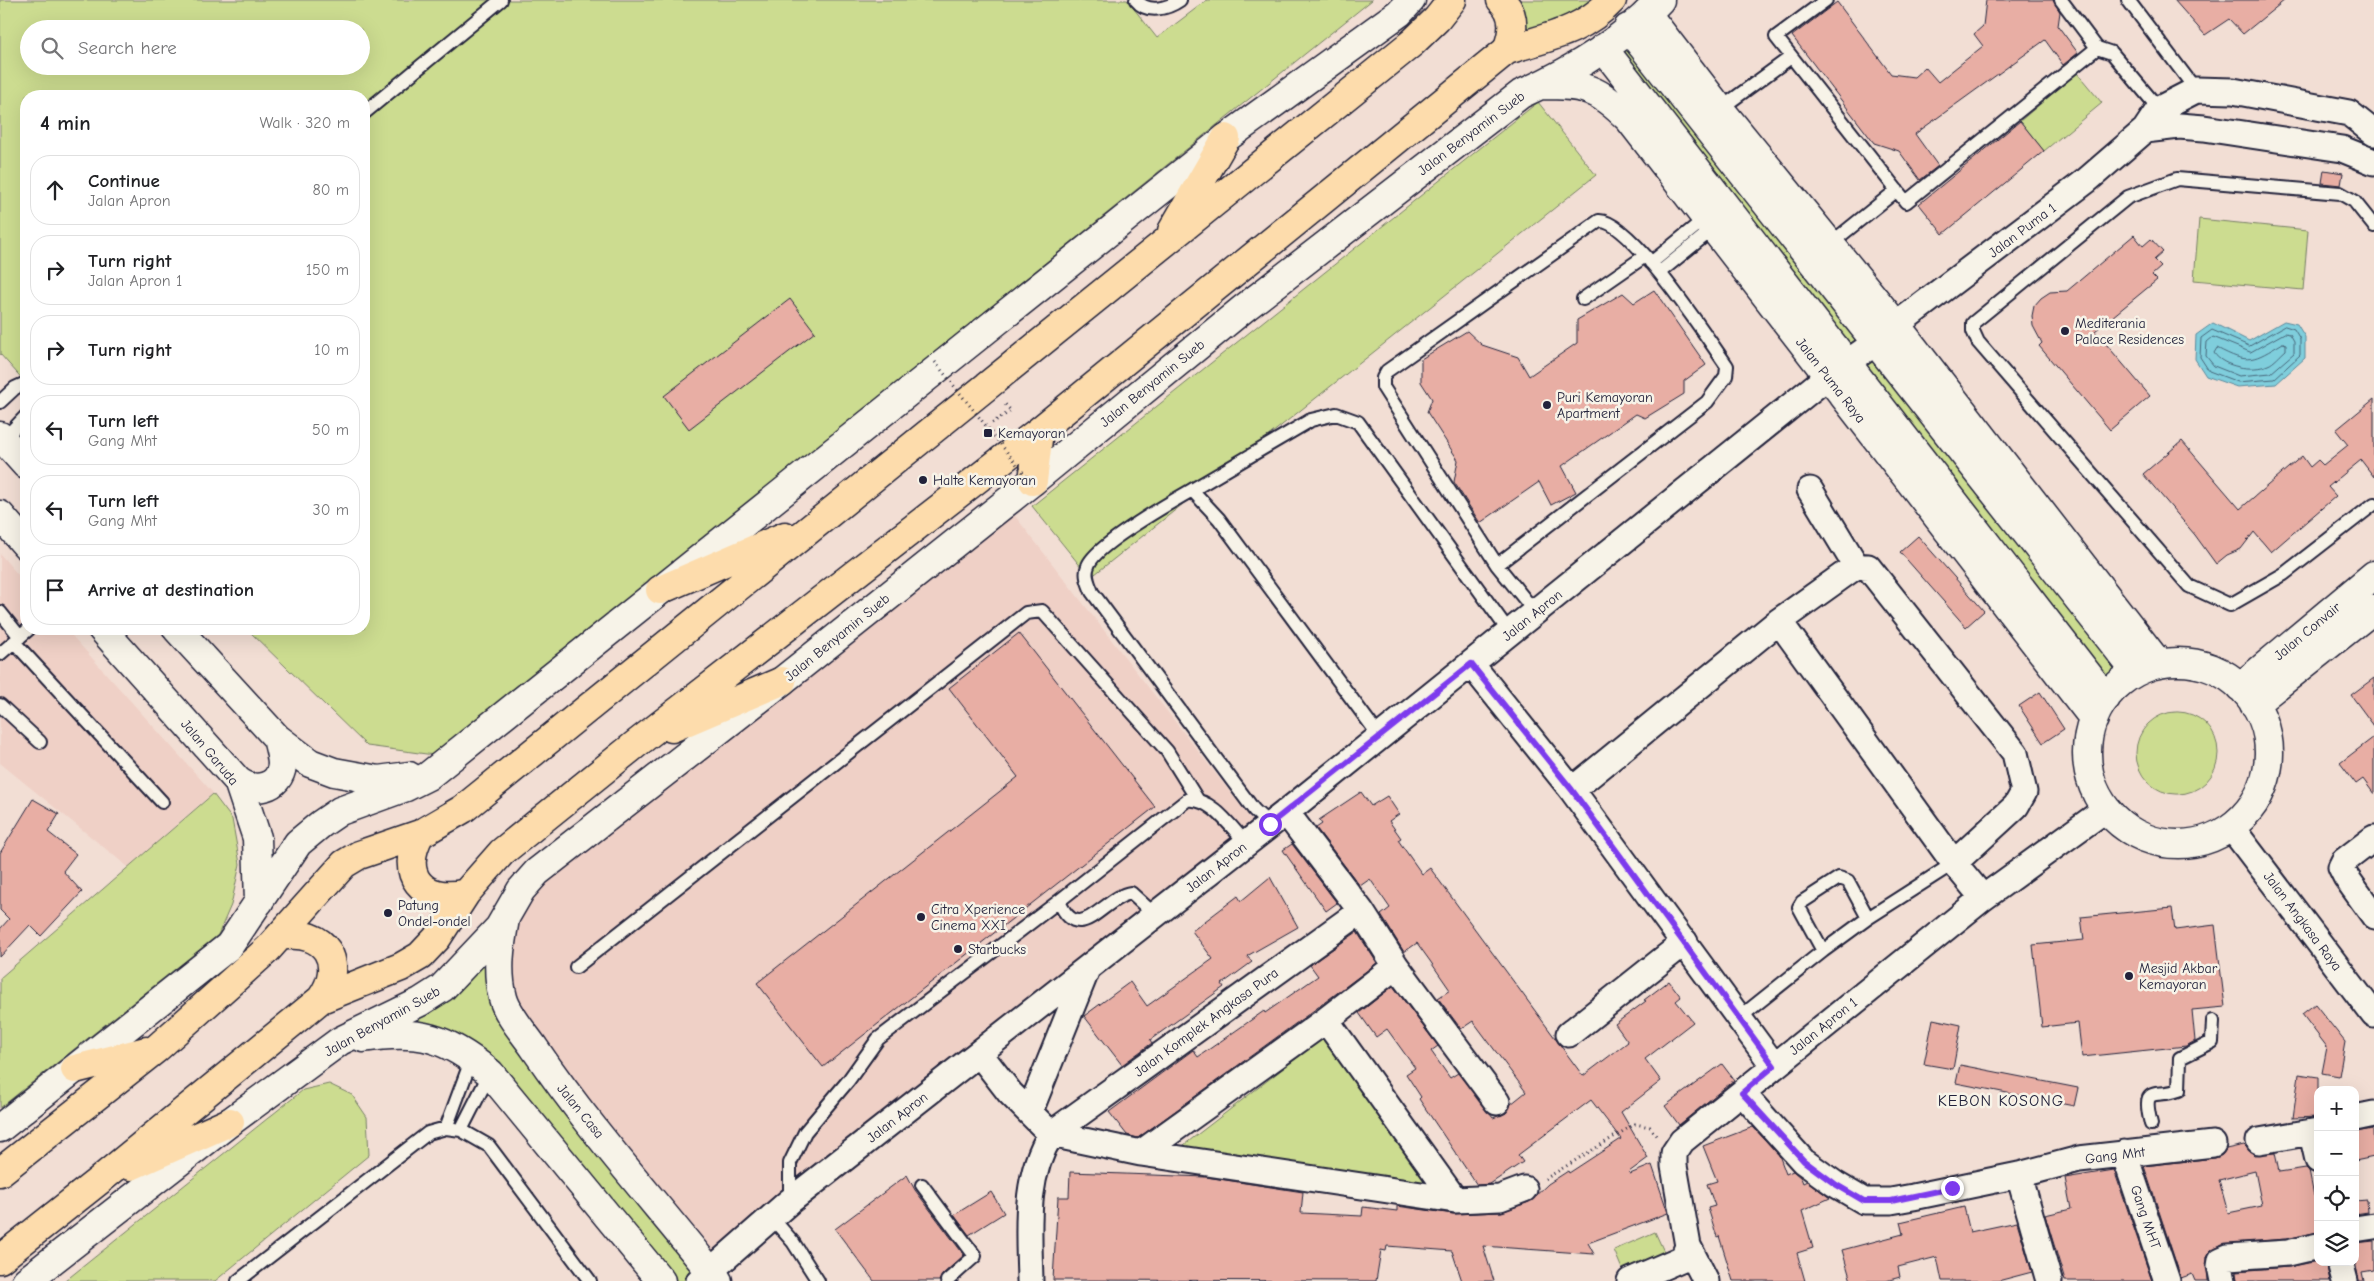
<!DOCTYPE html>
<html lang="en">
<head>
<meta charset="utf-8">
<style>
  :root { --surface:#fff; --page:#f2f2f2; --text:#202124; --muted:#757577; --line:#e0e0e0 }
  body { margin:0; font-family:"Comic Neue",sans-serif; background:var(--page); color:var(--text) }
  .controls { position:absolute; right:15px; bottom:15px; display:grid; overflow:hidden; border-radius:10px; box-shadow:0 5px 20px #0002 }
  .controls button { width:45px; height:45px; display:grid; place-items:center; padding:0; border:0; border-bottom:1px solid var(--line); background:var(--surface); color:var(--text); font:25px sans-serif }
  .stop { position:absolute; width:15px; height:15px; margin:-11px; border:4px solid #7c3aed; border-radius:50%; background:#fff }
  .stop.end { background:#7c3aed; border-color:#fff; box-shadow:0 1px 5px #0008 }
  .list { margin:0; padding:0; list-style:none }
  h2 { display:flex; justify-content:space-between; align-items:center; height:65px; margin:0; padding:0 20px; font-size:21px }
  h2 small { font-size:16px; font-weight:400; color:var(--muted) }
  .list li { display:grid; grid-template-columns:32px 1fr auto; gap:15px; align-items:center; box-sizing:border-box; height:70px; margin:0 10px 10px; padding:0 10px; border:1px solid var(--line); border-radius:20px }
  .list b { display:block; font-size:19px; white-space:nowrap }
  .list p { margin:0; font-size:16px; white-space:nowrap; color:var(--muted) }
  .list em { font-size:16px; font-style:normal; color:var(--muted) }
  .icon { flex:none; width:28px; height:28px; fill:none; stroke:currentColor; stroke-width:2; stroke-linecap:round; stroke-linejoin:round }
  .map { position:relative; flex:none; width:2374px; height:1281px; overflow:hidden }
  .search { position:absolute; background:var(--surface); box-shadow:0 5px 20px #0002; left:20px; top:20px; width:350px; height:55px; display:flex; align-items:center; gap:12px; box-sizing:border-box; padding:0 18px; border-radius:28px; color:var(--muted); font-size:19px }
  .panel { position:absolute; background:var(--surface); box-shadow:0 5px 20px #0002; left:20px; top:90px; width:350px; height:545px; border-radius:20px }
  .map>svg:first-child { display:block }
  .built { fill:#efd0c6 }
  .green { fill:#ccdc90; stroke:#777f66; fill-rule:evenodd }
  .water { fill:#7fcedc; stroke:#5a899c }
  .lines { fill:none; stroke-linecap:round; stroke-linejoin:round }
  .shore { stroke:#47677b; stroke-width:1 }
  .building { fill:#e8aea4; stroke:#22223b; fill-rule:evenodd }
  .lane-casing { stroke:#22223b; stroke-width:16 }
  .street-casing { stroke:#22223b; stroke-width:29 }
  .secondary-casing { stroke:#22223b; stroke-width:31 }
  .primary-casing { stroke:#22223b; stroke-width:31 }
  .path { stroke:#22223b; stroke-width:3; stroke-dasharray:1 4; stroke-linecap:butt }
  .lane { stroke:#f7f3e8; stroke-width:12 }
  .street { stroke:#f7f3e8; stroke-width:25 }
  .secondary { stroke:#f7f3e8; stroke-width:28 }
  .primary { stroke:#fddcac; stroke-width:28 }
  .path-bridge { stroke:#22223b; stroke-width:3; stroke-dasharray:1 4; stroke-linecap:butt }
  .route { stroke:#7c3aed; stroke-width:6 }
  .poi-dot { fill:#22223b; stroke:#f7f3e8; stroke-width:2 }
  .labels { text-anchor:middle; stroke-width:5; stroke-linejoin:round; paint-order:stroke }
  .street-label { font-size:14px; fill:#22223b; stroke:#f7f3e8 }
  .poi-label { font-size:14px; fill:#22223b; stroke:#f7f3e8; text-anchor:start }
  .quarter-label { font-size:16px; letter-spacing:1px; fill:#22223b; stroke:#f7f3e8 }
</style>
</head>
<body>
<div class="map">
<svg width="2374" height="1281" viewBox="0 0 2374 1281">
  <rect width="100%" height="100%" fill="#f2ded4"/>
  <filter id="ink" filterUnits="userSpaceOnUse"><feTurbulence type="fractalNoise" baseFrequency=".02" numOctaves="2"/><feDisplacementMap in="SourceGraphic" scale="10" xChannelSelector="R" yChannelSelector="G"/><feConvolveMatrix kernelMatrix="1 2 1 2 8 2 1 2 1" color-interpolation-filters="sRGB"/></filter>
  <g filter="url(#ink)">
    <path class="built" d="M1005,503L1261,832L710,1271L554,1077L499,972L505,918Z
      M0,554L26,584V629H66L213,793L128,867L0,763Z"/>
    <path class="green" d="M0,0H1127L1157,38L1207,0H1372L434,755L367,746L247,629H364V96H26V383L0,354ZM29,29H361V66H29Z
      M1501,0H1612L1507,50Z
      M1642,18L2136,672L2114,688L1603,48Z
      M2077,73L2102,103L2044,151L2020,121Z
      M1538,102L1596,175L1090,578L1032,506Z
      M2199,219L2308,230L2303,290L2194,280Z
      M2136 753a41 41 0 1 1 82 0a41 41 0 1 1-82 0Z
      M213,794L232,819L240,864L231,905L218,935L0,1108V978Z
      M505,918L503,999L718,1281H661L490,1073L419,1035L404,1010Z
      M1329,1033L1440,1187L1180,1148Z
      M329,1084L352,1095L367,1117L369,1155L215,1281H65L303,1090Z
      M1655,1232L1666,1256L1624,1274L1614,1250Z"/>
    <path class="water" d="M2284,321L2297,324L2305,337V358L2276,384L2237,387L2206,376L2195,359L2196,335L2213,323L2249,341Z"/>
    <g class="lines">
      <path class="shore" d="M2285,326L2294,329L2300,339V355L2274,379L2238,382L2209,371L2200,357L2201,338L2212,330L2249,346Z
        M2285,333L2290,334L2294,341V353L2271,373L2239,376L2214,366L2206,356L2207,342L2213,337L2250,352Z
        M2283,343L2286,344V350C2281,354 2274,363 2268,365C2253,372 2223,367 2214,353L2217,348C2249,365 2253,361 2283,343Z"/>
    </g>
    <path class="building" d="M1986,0H2053L2060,12L2058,26L2078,53L2063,65L2045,40L1915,134L1938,166L1920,180L1899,151L1874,143L1792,36L1837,2L1891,74L1914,77L1925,67L1938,82L1983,46L1974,34L1983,26Z
      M2174,0H2285L2243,34L2229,19L2205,35Z
      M2020,121L2044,151L1943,234L1919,204Z
      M2324,170L2343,173L2341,185L2322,183Z
      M2134,235L2143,246L2151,239L2163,252L2154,260L2161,267L2152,275L2157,280L2095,331L2150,396L2110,430L2039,346L2042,343L2033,326L2032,316L2034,306L2041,298L2050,292L2067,291Z
      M1654,290L1706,365L1684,381V394L1645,418L1636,414L1562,466L1576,492L1551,505L1539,482L1480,523L1454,482L1458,460L1427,412L1432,399L1421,382V359L1467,331L1482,345L1518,357L1529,376L1577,343V320L1623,293L1634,303Z
      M790,299L815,332L689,429L664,396Z
      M2374,399V477L2361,460L2328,487L2336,496L2271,552L2254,532L2241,549L2227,555L2216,564L2195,535L2143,474L2182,441L2240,509L2302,456L2310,467L2318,460L2323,465L2348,445L2336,430Z
      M1918,536L1984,611L1966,627L1900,552Z
      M1019,633L1155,807L823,1067L757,983L1018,777L949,688Z
      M2374,678V726L2351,695Z
      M2040,692L2064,729L2043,743L2019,706Z
      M2374,737V794L2363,779L2356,784L2340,763Z
      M1361,792L1371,806L1387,796L1399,814L1389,821L1401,838L1398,840L1422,874L1430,868L1583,1076L1628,1042L1615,1024L1646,1001L1644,1000L1669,981L1681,997L1676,1001L1693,1022L1645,1059L1661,1081L1621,1112L1648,1158L1629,1172L1630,1174L1652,1165L1668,1213L1588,1243L1594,1254L1483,1246L1494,1281H1462L1452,1251L1387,1246L1386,1251L1381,1250L1376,1281L1053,1280L1058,1197H1069L1070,1172L1206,1177L1303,1192L1301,1213L1362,1216L1363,1207L1397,1211V1206L1453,1214L1501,1212L1529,1202L1548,1184L1568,1171L1569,1173L1621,1139L1591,1100L1518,1155L1523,1162L1490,1184L1477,1185L1419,1099L1421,1097L1406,1074L1415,1068L1387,1029L1376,1037L1359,1013L1393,986L1438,1046L1431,1051L1450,1078L1458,1073L1493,1118L1506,1113L1511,1104L1526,1092L1473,1021L1461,1029L1438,998L1450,990L1430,961L1417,943L1404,952L1381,915L1390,908L1370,879L1360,886L1316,828L1322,824L1319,820Z
      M33,799L59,814L48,832L76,854L63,871L82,892L41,936L30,925L0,957V929L9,919L0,910V853Z
      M1292,844L1337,903L1326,911L1285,853L1283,850Z
      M1270,877L1298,927L1247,956L1252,962L1222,984L1224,987L1150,1040L1152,1043L1122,1065L1084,1016L1130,982L1147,1006L1213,959L1192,931L1238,896L1241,901Z
      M2172,908L2175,930L2215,925L2225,1007L2192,1010L2195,1041L2186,1046L2082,1057L2078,1023L2042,1027L2033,945L2084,940L2081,917Z
      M1357,932L1377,963L1317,1008L1138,1138L1127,1135L1109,1112L1193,1050L1198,1057L1264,1011L1265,1013L1318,976L1310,965Z
      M2315,1004L2345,1042L2339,1076L2322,1073L2327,1047L2302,1014Z
      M1933,1019L1961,1025L1953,1069L1924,1064Z
      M1722,1064L1734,1080L1679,1125L1665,1106Z
      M1960,1065L2078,1088L2074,1106L1956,1083Z
      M2299,1074L2318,1077V1117L2293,1118Z
      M1753,1127L1779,1155L1786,1174L1793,1171L1801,1178L1803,1183L1807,1181L1830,1198L1802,1211L1813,1248L1797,1253L1805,1281H1733L1719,1236L1717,1237L1708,1208L1715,1206L1707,1184L1717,1181L1703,1146Z
      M2373,1129L2374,1157L2355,1161V1132Z
      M2244,1145L2254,1155L2275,1153L2279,1172L2306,1168L2309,1171L2314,1196H2318V1232L2286,1239L2222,1244L2210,1251L2207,1257L2208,1281H2195L2192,1274L2181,1278L2144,1166L2215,1158L2222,1155L2226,1149ZM2255,1171L2262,1206L2228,1213L2219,1180Z
      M2114,1170L2152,1281H2065L2045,1215L2071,1209L2065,1178Z
      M907,1175L915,1190L964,1255L942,1275L939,1281H874L835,1229Z
      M991,1192L1004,1213L969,1235L954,1215Z
      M2367,1200L2368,1212L2355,1214V1201Z
      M1964,1207L1970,1232L2017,1222L2032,1272L1998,1281H1942L1937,1257L1898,1267L1900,1277L1886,1281H1851L1842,1250L1903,1234L1900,1222Z
      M2374,1241V1270L2362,1272L2364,1281H2359L2355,1262V1243Z
      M2318,1261L2326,1262L2330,1281H2237L2236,1271L2289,1267Z"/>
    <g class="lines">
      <defs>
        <path id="lane" d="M1136,0C1147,14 1167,9 1180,0
          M1826,0L1776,37L1906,202L2097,48L2061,0
          M2128,0L2196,90
          M2097,48L2112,53L2159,109
          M1720,109L1791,57
          M364,113L501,0
          M2374,226L2354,201L2340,193L2177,179L2128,197L1973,323V331L1978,342L2189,586L2230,605L2284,574L2374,504
          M1830,244L1897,190
          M1651,263L1706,218
          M1660,272L1714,228
          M1583,299L1645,256
          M0,402L15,388L26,383
          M3,440L26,416
          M1192,490L1311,420L1336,414L1358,422L1510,633
          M1497,565L1707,402L1726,376L1727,366C1708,339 1630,219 1599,221L1387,371L1383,378V387L1497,565L1535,612
          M0,612L20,637
          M14,642L162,802
          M0,654L29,629
          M0,705L40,742
          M1270,825L1254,810L1092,592C1089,584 1084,575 1088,566C1094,546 1171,502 1192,490L1219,519L1380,737
          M1059,901C1079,949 1104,896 1131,893L1155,915
          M1868,918L1848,881L1839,878L1802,902L1799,907L1823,951L1868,918L1954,863
          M576,967L1026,613L1042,611L1167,751L1197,799
          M1739,1018L1823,951
          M2151,1124C2141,1083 2155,1099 2179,1090L2180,1058L2212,1042L2213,1021
          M446,1128L472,1058
          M461,1130L490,1073
          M922,1185L975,1256L947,1281
          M790,1201V1163L805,1132L848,1081L878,1039L1059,901L1187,800C1211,797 1230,826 1246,843
          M772,1218L793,1242L818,1281
          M238,1281L428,1133L446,1128L461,1130L489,1146L590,1281"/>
        <path id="street" d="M2145,130L2179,126L2204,128L2342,149L2374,162
          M1896,325L2086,181L2145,130L2159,109L2196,90L2233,91L2349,113L2374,133
          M1810,490L1856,566
          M1779,621L1954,863L1983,898
          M1471,664L1572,790L1774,1066
          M1572,790L1779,621L1856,566L1868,567L2015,753L2024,792L2016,806L1954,863
          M1286,812L1361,911L1396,966L1497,1102
          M2231,827L2374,1015
          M2374,838L2344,861L2341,867L2346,877L2374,916
          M1326,1020L1455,1200
          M1569,1034L1685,942
          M979,1053L1010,1093L1051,1134L1141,1153L1455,1200L1500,1198L1524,1189
          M1742,1093L1803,1161L1835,1184L1864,1201H1891L1913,1197L2019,1175L2079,1159L2213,1144
          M1030,1111L1087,969
          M2355,1118L2374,1114
          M2312,1134L2318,1160
          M2259,1141L2318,1131
          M1141,1153L1326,1020L1396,966
          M2124,1153L2167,1281
          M2019,1175L2049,1281
          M2355,1229L2374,1226
          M1688,1246L1706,1281
          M2340,1262L2345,1281
          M699,1281L790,1201L1294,806L1828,376L1875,343
          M1030,1281C1029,1230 1023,1179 1051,1134L1361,911
          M1630,1281L1683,1258L1688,1246L1674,1166V1153L1682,1141L1983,898L2106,809
          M2223,1281L2220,1266L2221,1260L2228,1257L2288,1253L2318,1246"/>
        <path id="secondary" d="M1647,14L1720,109L1896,325L2159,664
          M1628,28L2136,672
          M1603,48L2106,698
          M1541,85C1586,85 1596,87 1629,119L2094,719
          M0,436L26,465
          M0,515L26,545
          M102,629L238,781L257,838L259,902
          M177,629L277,738L310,763L334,772L378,780L409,776
          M2087 753a91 91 0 1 1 182 0a91 91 0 1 1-182 0Z
          M2240,687L2374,575
          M2254,704L2374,609
          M238,781C253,793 280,789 282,765C282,756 279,747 277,738
          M505,919C500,946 496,971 503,998C508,1016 525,1034 535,1049C590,1130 657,1204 718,1281
          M363,1038C420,1029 446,1037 490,1073L661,1281
          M0,1128L229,946L298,843L321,824L340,811L406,787L428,776L1226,138L1399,13L1411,0
          M26,1281L230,1122L340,1041L420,1002L442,988L499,928L521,890L537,872L782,681L1033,481L1243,309L1521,94C1570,72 1623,41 1660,0"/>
        <path id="primary" d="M1501,0C1516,14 1514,32 1507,50
          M1172,231L1226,138
          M1033,481L1039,431
          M660,590L785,536
          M672,728L782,681
          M420,834C398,874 422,904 466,893
          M281,936C325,928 347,963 321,999
          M75,1069L146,1051
          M131,1166L230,1122
          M0,1172L156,1049L268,949L344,864L359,855L420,834L463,809L1412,43L1437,19L1452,0
          M0,1259L101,1179L321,999L401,967L420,956L437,938L466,893L502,852L636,744L1039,431L1507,50C1548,37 1582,32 1612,0"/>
      </defs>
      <use href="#lane" class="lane-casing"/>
      <use href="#street" class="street-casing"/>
      <use href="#secondary" class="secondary-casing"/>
      <use href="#primary" class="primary-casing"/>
      <path class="path" d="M992,423L1011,411L1004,403
        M1545,1179L1635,1124L1650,1127L1657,1137"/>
      <use href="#lane" class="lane"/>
      <use href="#street" class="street"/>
      <use href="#secondary" class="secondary"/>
      <use href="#primary" class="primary"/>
      <path class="path-bridge" d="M935,362L1034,486"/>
    </g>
  </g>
  <g class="lines" filter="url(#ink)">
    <path class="route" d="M1270,824L1471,664L1572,790L1774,1066L1742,1093L1804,1161L1835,1184L1864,1201H1891L1952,1188"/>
  </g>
  <g class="poi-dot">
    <circle cx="2065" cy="331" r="5"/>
    <circle cx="1547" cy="405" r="5"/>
    <rect x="983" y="428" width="10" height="10" rx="2.5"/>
    <circle cx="923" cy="480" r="5"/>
    <circle cx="388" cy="913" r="5"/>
    <circle cx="921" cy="917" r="5"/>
    <circle cx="958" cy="949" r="5"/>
    <circle cx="2129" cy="976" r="5"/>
  </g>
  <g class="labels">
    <g class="street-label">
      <text transform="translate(1471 133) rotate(-37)" y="5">Jalan Benyamin Sueb</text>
      <text transform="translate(2022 230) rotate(-37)" y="5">Jalan Puma 1</text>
      <text transform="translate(1831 380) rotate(52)" y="5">Jalan Puma Raya</text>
      <text transform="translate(1152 383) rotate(-39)" y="5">Jalan Benyamin Sueb</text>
      <text transform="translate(1532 615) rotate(-39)" y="5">Jalan Apron</text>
      <text transform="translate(2307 631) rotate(-40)" y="5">Jalan Convair</text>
      <text transform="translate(837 637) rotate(-39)" y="5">Jalan Benyamin Sueb</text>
      <text transform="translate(210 752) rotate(50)" y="5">Jalan Garuda</text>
      <text transform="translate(1216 867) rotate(-38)" y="5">Jalan Apron</text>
      <text transform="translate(2303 921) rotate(53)" y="5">Jalan Angkasa Raya</text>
      <text transform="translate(382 1021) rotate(-29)" y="5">Jalan Benyamin Sueb</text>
      <text transform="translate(1206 1022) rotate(-36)" y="5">Jalan Komplek Angkasa Pura</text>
      <text transform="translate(1823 1026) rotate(-39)" y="5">Jalan Apron 1</text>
      <text transform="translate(581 1111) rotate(51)" y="5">Jalan Casa</text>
      <text transform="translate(897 1117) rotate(-38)" y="5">Jalan Apron</text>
      <text transform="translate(2115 1155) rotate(-7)" y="5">Gang Mht</text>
      <text transform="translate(2146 1217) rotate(71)" y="5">Gang MHT</text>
    </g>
    <g class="poi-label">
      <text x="2075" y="328">Mediterania<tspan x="2075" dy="16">Palace Residences</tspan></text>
      <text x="1557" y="402">Puri Kemayoran<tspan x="1557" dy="16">Apartment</tspan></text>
      <text x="998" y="438">Kemayoran</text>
      <text x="933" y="485">Halte Kemayoran</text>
      <text x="398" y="910">Patung<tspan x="398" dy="16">Ondel-ondel</tspan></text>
      <text x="931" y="914">Citra Xperience<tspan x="931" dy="16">Cinema XXI</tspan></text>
      <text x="968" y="954">Starbucks</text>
      <text x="2139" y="973">Mesjid Akbar<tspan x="2139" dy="16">Kemayoran</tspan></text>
    </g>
    <g class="quarter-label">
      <text x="2001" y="1106">KEBON KOSONG</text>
    </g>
  </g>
</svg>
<div class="controls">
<button>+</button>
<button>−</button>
<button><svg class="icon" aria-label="locate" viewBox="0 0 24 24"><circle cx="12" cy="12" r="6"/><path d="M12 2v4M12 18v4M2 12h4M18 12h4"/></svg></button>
<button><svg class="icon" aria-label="layers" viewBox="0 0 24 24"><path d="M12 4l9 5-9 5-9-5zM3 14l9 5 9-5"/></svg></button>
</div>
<div class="stop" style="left:1270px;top:824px"></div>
<div class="stop end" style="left:1952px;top:1188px"></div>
<div class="search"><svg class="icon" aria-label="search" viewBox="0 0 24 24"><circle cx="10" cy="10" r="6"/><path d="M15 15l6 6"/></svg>Search here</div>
<section class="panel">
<h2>4 min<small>Walk · 320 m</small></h2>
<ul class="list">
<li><svg class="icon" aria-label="ahead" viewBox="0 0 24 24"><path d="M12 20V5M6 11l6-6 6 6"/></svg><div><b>Continue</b><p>Jalan Apron</p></div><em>80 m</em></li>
<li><svg class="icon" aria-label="right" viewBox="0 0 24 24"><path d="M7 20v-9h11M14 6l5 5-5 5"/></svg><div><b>Turn right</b><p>Jalan Apron 1</p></div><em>150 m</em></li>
<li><svg class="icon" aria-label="right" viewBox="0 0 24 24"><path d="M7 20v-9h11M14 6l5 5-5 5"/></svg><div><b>Turn right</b></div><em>10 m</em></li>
<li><svg class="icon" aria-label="left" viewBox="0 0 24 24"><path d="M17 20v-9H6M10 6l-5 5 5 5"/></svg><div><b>Turn left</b><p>Gang Mht</p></div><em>50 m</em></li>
<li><svg class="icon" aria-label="left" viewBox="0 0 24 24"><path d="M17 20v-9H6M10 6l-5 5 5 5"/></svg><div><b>Turn left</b><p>Gang Mht</p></div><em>30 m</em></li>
<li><svg class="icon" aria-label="arrive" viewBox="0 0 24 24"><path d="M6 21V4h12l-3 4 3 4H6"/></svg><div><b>Arrive at destination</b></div></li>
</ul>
</section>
</div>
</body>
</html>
